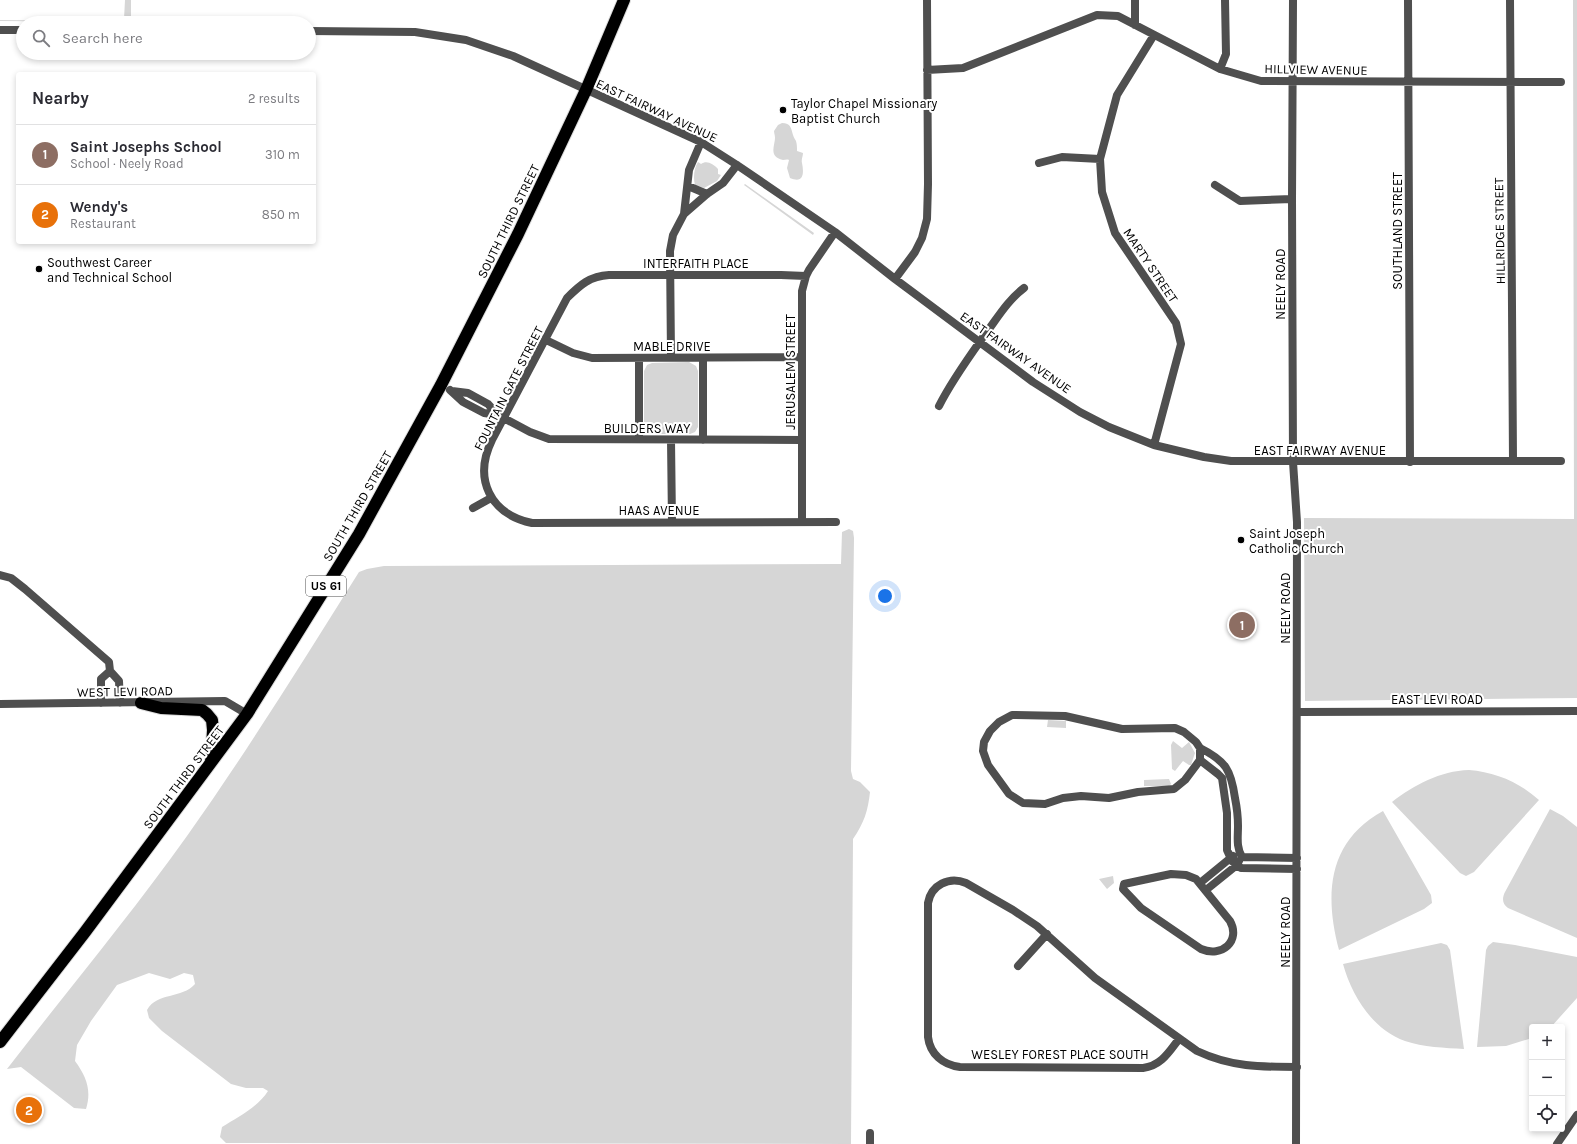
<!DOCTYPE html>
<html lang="en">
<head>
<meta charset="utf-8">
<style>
  :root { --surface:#fff; --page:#f2f2f3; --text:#2b2b33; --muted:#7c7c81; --line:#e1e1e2; --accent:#000 }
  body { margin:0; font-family:Karla,sans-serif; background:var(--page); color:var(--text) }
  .controls { position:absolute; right:12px; bottom:12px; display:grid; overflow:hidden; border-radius:4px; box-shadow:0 2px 6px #0003 }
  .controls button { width:36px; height:36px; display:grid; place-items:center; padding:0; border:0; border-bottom:1px solid var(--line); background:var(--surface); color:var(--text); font:20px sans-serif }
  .you { position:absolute; left:885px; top:596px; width:14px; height:14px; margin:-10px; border:3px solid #fff; border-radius:50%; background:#1a73e8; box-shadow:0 0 0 6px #1a73e833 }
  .badge { display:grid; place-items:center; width:26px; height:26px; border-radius:50%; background:var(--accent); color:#fff; font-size:13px; font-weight:700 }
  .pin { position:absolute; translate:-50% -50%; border:2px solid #fff; box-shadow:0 1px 4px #0006 }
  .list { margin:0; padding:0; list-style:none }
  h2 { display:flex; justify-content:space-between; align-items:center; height:52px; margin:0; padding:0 16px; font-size:17px }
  h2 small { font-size:13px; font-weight:400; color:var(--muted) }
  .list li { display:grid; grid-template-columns:26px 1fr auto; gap:12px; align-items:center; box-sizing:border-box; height:60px; padding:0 16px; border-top:1px solid var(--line) }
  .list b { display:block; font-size:15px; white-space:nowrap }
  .list p { margin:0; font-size:13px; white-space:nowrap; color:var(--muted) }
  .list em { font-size:13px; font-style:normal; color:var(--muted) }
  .icon { flex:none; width:22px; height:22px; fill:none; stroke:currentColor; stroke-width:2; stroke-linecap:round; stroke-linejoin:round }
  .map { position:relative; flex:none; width:1577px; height:1144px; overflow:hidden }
  .search { position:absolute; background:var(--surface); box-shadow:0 2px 6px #0003; left:16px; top:16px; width:300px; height:44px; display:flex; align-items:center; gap:10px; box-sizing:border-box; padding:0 14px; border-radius:22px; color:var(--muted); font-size:15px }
  .panel { position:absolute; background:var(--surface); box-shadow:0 2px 6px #0003; left:16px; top:72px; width:300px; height:172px; border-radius:4px }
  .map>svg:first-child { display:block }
  .green { fill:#d6d6d6 }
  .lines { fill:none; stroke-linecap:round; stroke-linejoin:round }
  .highway-casing { stroke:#dbdbdb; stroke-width:14 }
  .minor { stroke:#4f4f4f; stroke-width:8 }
  .highway { stroke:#000; stroke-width:12 }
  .poi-dot { fill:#000; stroke:#fff; stroke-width:1.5 }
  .labels { text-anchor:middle; stroke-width:4; stroke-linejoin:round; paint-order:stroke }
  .shield { fill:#fff; stroke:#4c4c4c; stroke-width:1 }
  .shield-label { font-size:12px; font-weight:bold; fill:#000 }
  .street-label { font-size:13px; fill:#000; stroke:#fff }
  .poi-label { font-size:13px; fill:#000; stroke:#fff; text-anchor:start }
</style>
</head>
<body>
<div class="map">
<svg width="1577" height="1144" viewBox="0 0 1577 1144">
  <rect width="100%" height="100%" fill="#fff"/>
  <path class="green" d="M125,0H131V19H124Z
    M1573,0H1577V698L1305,701L1304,518L1574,519Z
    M0,20L112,21V22L0,21Z
    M782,123C791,123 791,128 793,135C794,138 795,139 796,141C797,144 797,148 797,151L803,153C803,156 801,160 802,163C804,173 804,184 790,178L787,168L789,160C787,159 785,160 783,160C768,157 775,145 775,138C775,135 774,133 774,131L778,125Z
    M698,162L701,164C707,160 713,164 718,169V174L721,175L717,181L704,188L695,185C693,178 694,168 698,162Z
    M745,184L814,233L813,235L744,185Z
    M689,362L696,366L698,371V427L695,432L690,434H650L646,430L644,425V371L647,365L652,363Z
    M849,529L853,531L854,538L851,771L853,779L860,782L870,792C868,811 864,823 853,839L851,1144L226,1143L220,1137L222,1127C238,1117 258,1107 268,1091L263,1088H246L231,1084L162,1031L149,1018L147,1010C157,992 182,999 195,984L193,975L184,973L170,979L149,973L117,985L91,1021L77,1045L75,1061C86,1076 92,1090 86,1109L74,1108L21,1067L7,1069C67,991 130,916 187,836C248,750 303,661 359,572L367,569L384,566L841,564L842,532Z
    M1048,720L1066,721V728L1047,727Z
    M1173,741L1182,748L1189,742L1195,753L1191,765H1189L1183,761L1175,771L1172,769L1171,745Z
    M1469,770C1495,772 1519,782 1539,800L1474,872L1466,876L1460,873L1392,802C1414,785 1440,771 1469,770Z
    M1169,779L1171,784L1169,786H1144V780Z
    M1550,809L1563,816L1577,827V938L1508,908C1502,904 1502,898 1505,892Z
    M1383,811L1431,895L1432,903L1424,909L1339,950C1324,894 1328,841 1383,811Z
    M1113,876L1114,883L1107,889L1099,879Z
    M1493,942L1515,945L1577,957V998L1551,1027H1532V1038L1506,1046L1477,1047L1486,950L1488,946Z
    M1441,943L1447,945L1450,950L1464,1049C1445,1048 1423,1047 1405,1041C1372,1029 1352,996 1343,964Z"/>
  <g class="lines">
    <defs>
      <path id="highway" d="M141,703L161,708L202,710L207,714L212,720L213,730L211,762
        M0,1042L85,932L247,714L359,534L441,385L518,234L586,90L624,0"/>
    </defs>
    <use href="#highway" class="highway-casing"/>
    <path class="minor" d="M1135,0V25
      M1293,0L1292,199L1293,462L1297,522L1296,1144
      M1408,0L1410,462
      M1510,0L1513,461
      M0,30H23
      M309,31L415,32L466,40L513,56L701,142L737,165L835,232L895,279L1033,382L1080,412L1109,427L1154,445L1204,457L1231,461H1561
      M1154,35L1117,95L1100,159L1102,192L1115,233L1176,323L1181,344L1154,445
      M1220,69L1226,54L1225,0
      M927,70L963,68L1097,15L1118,16L1220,69L1261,81L1561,82
      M1039,163L1062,157L1100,159
      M1215,185L1240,201L1292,199
      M688,186L707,194
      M684,214L689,170L701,142
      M806,276L781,275H609C590,276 580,285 567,298L492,440C473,479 490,514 532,523L836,522
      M895,279L915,252L922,238L927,219L928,184L927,0
      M546,340L573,353L592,358L801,357
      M671,357L670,251L673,235L684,214L707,194L723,183L737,165
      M450,390L463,402L484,413L498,415
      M452,391L468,393L488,404L498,415L530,432L549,439L802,440
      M939,406C952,380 969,357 986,333C998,317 1008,300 1024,288
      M639,439V358
      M671,440L672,522
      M703,440V358
      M473,508L491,498
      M802,521V291L806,276L809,270L835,232
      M0,575L11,578L25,589L109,662L110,671
      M110,671L119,681L120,703
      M101,703V679L110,671
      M0,704L225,701L247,714
      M1297,712L1577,711
      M1012,715L1065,716L1122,729L1175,728L1184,732L1196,742L1200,748V760L1185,780L1174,789L1138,792L1109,798L1081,796L1063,798L1045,804L1023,803L1009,794L988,765L983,751L984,742L990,731L999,722Z
      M1200,748C1226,761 1231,770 1235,798C1237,808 1238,817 1238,826C1238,837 1236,847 1242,857L1297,858
      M1200,760L1218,774L1222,778L1227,813V850L1232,861L1241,868L1297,869
      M1171,874L1186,875L1196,879L1230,921C1241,941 1222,958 1201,949L1141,908L1123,889L1124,884Z
      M1200,883L1233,856
      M1206,890L1237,865L1239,861
      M1018,966L1047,934
      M1179,1039C1169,1052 1161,1066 1143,1068L960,1067C943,1065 930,1054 928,1037V903C931,885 949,876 966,883L1013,910L1037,926L1095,978L1197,1051C1231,1067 1260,1067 1297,1067
      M870,1144V1133
      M1557,1144L1577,1115"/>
    <use href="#highway" class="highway"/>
  </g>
  <g class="poi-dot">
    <circle cx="783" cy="110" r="4"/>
    <circle cx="39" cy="269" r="4"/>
    <circle cx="1241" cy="540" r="4"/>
  </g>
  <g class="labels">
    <rect class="shield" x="306" y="576" width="40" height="20" rx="3"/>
    <g class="shield-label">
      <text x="326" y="590">US 61</text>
    </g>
    <g class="street-label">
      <text transform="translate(1316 69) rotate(1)" y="5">HILLVIEW AVENUE</text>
      <text transform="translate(657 110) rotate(25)" y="5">EAST FAIRWAY AVENUE</text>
      <text transform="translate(508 221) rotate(-64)" y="5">SOUTH THIRD STREET</text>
      <text transform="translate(1397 231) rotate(-90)" y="5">SOUTHLAND STREET</text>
      <text transform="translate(1499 231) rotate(-91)" y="5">HILLRIDGE STREET</text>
      <text x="696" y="268">INTERFAITH PLACE</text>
      <text transform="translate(1151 265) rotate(56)" y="5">MARTY STREET</text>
      <text transform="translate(1280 284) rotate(-90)" y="5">NEELY ROAD</text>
      <text x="672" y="351">MABLE DRIVE</text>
      <text transform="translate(1016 352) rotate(35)" y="5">EAST FAIRWAY AVENUE</text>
      <text transform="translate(790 372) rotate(-90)" y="5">JERUSALEM STREET</text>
      <text transform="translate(508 388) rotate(-63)" y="5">FOUNTAIN GATE STREET</text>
      <text x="647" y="433">BUILDERS WAY</text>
      <text x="1320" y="455">EAST FAIRWAY AVENUE</text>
      <text transform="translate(357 506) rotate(-60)" y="5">SOUTH THIRD STREET</text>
      <text x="659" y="515">HAAS AVENUE</text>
      <text transform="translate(1285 608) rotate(-90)" y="5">NEELY ROAD</text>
      <text transform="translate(125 691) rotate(-1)" y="5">WEST LEVI ROAD</text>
      <text x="1437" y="704">EAST LEVI ROAD</text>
      <text transform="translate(183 777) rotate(-53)" y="5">SOUTH THIRD STREET</text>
      <text transform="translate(1285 932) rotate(-90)" y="5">NEELY ROAD</text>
      <text x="1060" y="1059">WESLEY FOREST PLACE SOUTH</text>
    </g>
    <g class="poi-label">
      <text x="791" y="108">Taylor Chapel Missionary<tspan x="791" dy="15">Baptist Church</tspan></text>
      <text x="47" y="267">Southwest Career<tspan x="47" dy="15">and Technical School</tspan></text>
      <text x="1249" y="538">Saint Joseph<tspan x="1249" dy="15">Catholic Church</tspan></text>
    </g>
  </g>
</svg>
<div class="controls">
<button>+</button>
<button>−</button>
<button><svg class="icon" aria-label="locate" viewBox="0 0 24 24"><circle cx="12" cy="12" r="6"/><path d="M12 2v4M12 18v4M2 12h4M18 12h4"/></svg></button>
</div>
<div class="you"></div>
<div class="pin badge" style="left:1242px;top:625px;background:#8d6e63">1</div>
<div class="pin badge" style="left:29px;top:1110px;background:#e8710a">2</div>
<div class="search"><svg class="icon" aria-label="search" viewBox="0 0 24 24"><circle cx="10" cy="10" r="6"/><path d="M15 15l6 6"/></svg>Search here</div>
<section class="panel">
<h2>Nearby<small>2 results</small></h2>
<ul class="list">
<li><span class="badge" style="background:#8d6e63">1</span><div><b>Saint Josephs School</b><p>School · Neely Road</p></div><em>310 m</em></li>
<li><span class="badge" style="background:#e8710a">2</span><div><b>Wendy's</b><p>Restaurant</p></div><em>850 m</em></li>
</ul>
</section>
</div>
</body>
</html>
